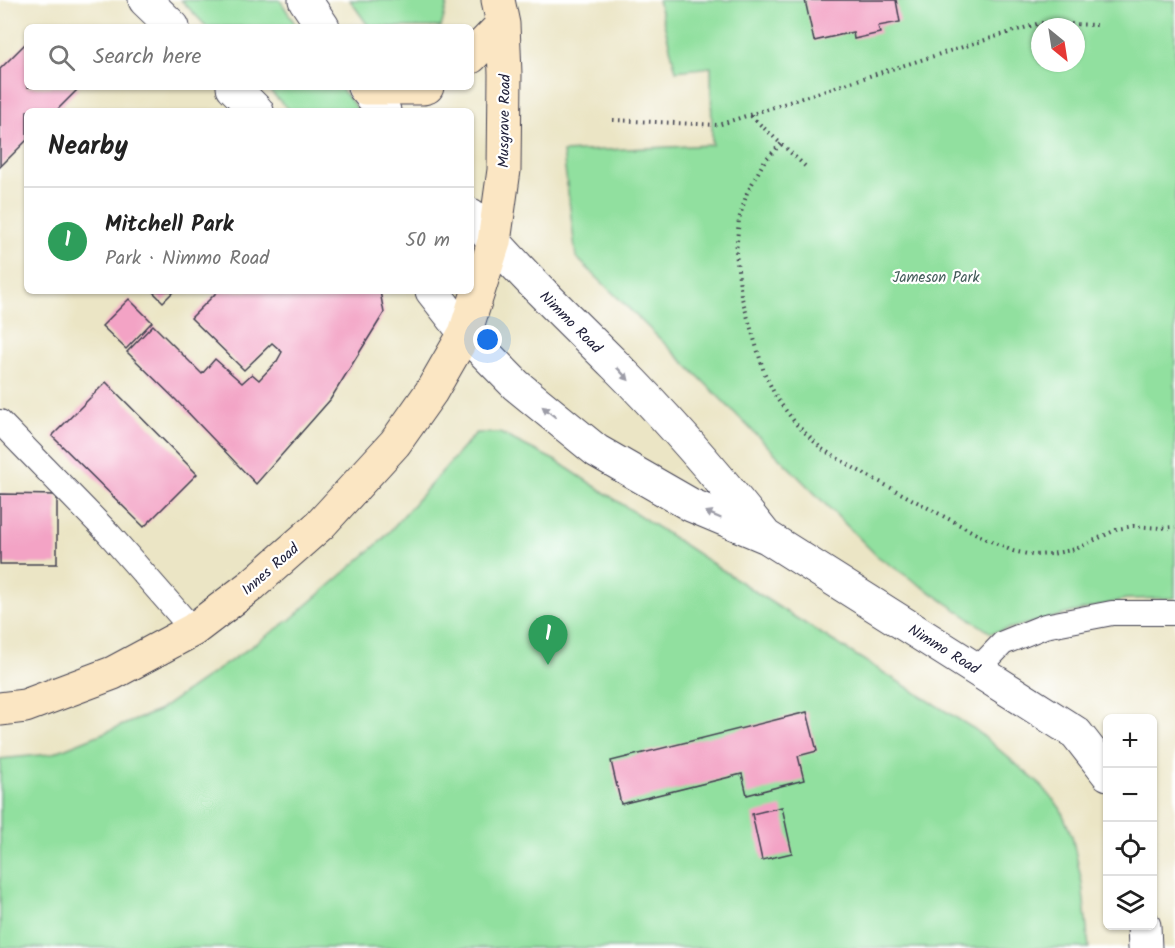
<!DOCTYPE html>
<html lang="en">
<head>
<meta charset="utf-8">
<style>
  :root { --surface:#fff; --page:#f6f6f6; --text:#222; --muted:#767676; --line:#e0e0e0; --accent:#ea580c }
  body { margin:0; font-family:Kalam,sans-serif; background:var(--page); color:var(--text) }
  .controls { position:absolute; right:18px; bottom:18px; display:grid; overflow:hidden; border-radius:9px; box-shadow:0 2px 4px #0004 }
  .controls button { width:54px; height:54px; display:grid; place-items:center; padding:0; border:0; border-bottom:2px solid var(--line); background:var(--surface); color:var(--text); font:30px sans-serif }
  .compass { position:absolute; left:1031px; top:18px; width:54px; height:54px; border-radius:50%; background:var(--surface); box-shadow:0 2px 4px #0004; rotate:150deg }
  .you { position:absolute; left:488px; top:340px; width:21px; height:21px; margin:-15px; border:4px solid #fff; border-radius:50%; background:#1a73e8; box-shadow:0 0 0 9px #1a73e833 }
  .badge { display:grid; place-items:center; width:39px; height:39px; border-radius:50%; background:var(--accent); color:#fff; font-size:20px; font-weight:700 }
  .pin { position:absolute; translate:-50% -50px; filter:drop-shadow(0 2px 3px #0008) }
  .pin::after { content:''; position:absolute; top:32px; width:21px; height:18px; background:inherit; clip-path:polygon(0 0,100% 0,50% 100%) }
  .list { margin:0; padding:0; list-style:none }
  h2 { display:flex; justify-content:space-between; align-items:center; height:78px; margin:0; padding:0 24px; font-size:26px }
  h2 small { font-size:20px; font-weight:400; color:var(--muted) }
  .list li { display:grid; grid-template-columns:39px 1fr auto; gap:18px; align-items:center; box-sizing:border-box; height:108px; padding:0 24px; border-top:2px solid var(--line) }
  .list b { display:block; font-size:22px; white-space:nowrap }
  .list p { margin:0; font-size:20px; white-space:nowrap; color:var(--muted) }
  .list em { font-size:20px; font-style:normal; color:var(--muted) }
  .icon { flex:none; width:33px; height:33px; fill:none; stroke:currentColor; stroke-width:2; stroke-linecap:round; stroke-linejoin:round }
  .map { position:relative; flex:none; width:1175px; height:948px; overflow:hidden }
  .search { position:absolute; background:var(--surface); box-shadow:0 2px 4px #0004; left:24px; top:24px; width:450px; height:66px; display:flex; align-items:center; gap:15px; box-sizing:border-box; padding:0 21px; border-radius:9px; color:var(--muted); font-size:22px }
  .panel { position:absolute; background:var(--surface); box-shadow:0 2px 4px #0004; left:24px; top:108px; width:450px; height:186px; border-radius:9px }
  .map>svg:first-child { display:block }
  .green { fill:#91e09f; stroke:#5a816d; stroke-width:1.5; fill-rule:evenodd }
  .building { fill:#f3a3c5 }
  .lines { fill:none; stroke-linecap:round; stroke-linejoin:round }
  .lane-casing { stroke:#403f50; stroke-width:26 }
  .street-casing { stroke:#403f50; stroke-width:35 }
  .secondary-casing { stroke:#403f50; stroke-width:35 }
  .path { stroke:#403f50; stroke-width:4; stroke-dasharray:1.5 4.5; stroke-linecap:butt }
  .lane { stroke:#fff; stroke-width:24 }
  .street { stroke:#fff; stroke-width:33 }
  .secondary { stroke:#fbe6c3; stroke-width:33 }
  .oneway { fill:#9c9ca7 }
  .labels { text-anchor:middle; stroke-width:4.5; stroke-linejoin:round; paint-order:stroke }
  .street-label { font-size:15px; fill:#22223b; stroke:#fff }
  .park-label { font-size:15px; fill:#435b59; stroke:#fff }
</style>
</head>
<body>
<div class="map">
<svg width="1175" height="948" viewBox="0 0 1175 948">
  <rect width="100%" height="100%" fill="#fff"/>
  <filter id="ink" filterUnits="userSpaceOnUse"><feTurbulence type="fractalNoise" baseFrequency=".0167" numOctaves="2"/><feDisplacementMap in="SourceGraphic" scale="12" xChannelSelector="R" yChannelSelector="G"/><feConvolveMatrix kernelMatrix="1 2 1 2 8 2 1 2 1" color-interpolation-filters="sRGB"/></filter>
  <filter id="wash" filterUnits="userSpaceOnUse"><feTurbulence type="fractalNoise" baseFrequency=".008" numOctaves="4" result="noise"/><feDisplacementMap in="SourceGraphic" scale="24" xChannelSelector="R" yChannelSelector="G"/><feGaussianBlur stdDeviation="1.35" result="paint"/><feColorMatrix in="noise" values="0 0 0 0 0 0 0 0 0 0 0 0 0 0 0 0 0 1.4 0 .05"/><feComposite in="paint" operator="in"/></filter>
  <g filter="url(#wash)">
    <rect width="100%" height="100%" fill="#ebe5c5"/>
    <path class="green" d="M181,0H280L297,27H207Z
      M350,0H446L447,5L441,27H369Z
      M658,0H1175V598L1126,599L991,633L877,556L699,377L576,257L563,152L712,145L711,67L676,71ZM1040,27H1076V63H1040Z
      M266,87H340L359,111H290Z
      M476,433H500L558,462L780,608L976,730L1043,787L1060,808L1072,836L1082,883L1089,948H0V759L51,754L158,711L291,619L382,540Z"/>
    <g id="blocks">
      <path class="building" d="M805,0H896L900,22L878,26L880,33L854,39L853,32L814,41Z
        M27,42V87H80L56,111H27V140L0,167V69Z
        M152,291H174L163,302Z
        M218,291H380L384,313L330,400L256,484L176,400L127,352L153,325L202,374L215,359L242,383L252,374L259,380L277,361L282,352L272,343L244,370L191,318Z
        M129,299L152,322L126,349L102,326Z
        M106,382L197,474L144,527L52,436Z
        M0,494L57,495V564H0Z
        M807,712L817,751L798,756L804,780L747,795L742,774L621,804L611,761Z
        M782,807L792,853L762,860L752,814Z"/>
    </g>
  </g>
  <g filter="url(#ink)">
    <use href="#blocks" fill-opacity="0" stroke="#403f50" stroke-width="1.5"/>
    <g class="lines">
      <defs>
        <path id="lane" d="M0,422L109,534L193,630
          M977,670L1003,643L1045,626L1112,613H1175"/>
        <path id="street" d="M145,0L173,27
          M305,0L323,27
          M233,87L257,111
          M364,87L384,111
          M471,215C516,269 567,317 616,366C669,419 718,476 764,534
          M432,291L465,333L516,385L597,451L691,505L767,537L977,670L1076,733L1108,774
          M1144,926L1145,948"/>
        <path id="secondary" d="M471,57L503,24
          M365,88H423L427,87
          M0,709L25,706L113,673L193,630L252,585L320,525L395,443L431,392L465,333L494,242L504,170L505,74L503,24L498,0"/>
      </defs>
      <use href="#lane" class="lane-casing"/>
      <use href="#street" class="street-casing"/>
      <use href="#secondary" class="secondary-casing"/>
      <path class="path" d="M751,116L805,166
        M613,120L718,125L879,73L1040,23L1098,25
        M781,144L765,160L747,193L739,219L736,253L741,295L764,372L777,399L797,425L822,449L852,467L986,539L1013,551L1032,555L1052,554L1076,549L1118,529L1133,526L1161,528L1175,527"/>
      <use href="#lane" class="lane"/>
      <use href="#street" class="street"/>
      <use href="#secondary" class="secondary"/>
    </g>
    <defs><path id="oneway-solid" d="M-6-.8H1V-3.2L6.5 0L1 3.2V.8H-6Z" transform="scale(1.5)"/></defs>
    <g class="oneway">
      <use href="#oneway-solid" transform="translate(623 374) rotate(47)"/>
      <use href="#oneway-solid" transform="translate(549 412) rotate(-141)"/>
      <use href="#oneway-solid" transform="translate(713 515) rotate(-157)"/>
    </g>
  </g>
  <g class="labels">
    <g class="street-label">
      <text transform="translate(504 121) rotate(-89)" y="5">Musgrave Road</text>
      <text transform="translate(571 322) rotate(45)" y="5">Nimmo Road</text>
      <text transform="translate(270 569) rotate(-41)" y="5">Innes Road</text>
      <text transform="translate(944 649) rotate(32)" y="5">Nimmo Road</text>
    </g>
    <g class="park-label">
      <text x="936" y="282">Jameson Park</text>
    </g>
  </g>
</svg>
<div class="controls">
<button>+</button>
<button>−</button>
<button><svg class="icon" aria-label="locate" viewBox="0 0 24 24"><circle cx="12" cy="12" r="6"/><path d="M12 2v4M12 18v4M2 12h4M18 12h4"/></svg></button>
<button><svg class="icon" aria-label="layers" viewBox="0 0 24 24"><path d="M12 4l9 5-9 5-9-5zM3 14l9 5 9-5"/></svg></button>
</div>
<svg class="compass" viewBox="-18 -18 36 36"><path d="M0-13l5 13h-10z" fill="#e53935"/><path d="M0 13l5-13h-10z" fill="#767676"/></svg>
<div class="you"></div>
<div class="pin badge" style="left:548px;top:665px;background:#2e9e5b">1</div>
<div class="search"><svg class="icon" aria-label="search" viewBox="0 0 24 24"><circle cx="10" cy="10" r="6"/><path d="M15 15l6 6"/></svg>Search here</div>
<section class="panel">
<h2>Nearby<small></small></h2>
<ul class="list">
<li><span class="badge" style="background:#2e9e5b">1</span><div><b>Mitchell Park</b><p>Park · Nimmo Road</p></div><em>50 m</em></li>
</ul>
</section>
</div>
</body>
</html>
